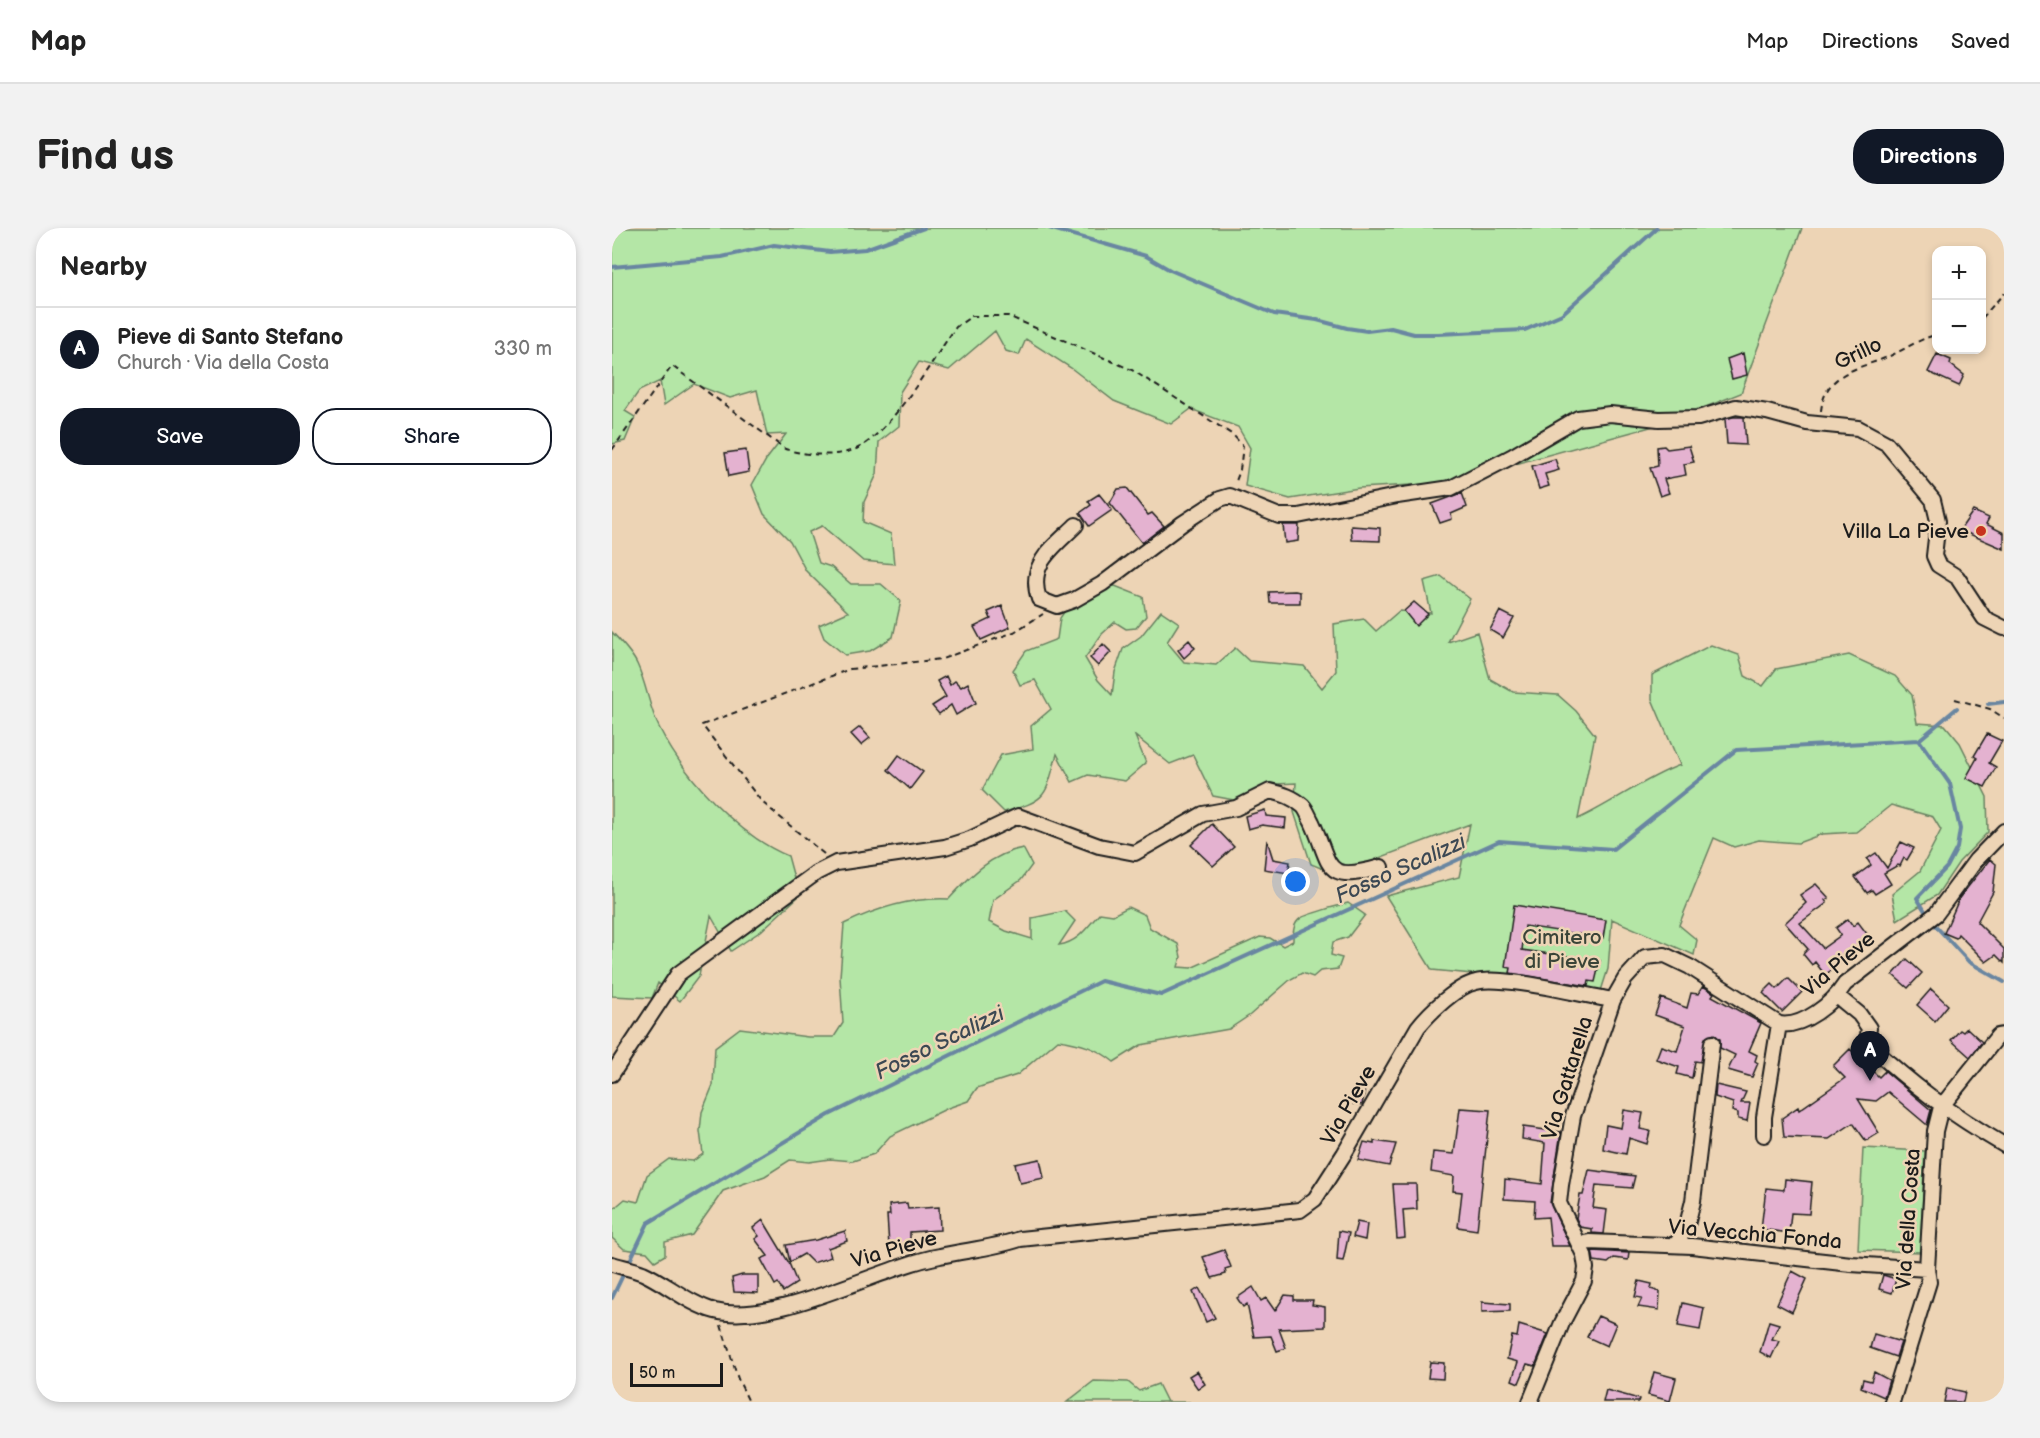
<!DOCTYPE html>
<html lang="en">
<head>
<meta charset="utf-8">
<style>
  :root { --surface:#fff; --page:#f2f2f2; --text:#222; --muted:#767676; --line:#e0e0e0; --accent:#111827 }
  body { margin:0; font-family:"Balsamiq Sans",sans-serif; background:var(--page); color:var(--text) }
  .controls { position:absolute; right:18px; top:18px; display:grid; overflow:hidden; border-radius:12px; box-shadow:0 3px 9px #0003 }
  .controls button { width:54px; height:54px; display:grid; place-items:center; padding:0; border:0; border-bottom:2px solid var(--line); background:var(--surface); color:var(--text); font:30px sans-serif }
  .scale { position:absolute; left:18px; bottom:15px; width:93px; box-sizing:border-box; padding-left:6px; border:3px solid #1c1c1c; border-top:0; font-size:16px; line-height:21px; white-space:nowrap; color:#1c1c1c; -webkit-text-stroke:4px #edd4b5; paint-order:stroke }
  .you { position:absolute; left:684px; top:654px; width:21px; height:21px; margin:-15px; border:4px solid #fff; border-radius:50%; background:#1a73e8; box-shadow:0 0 0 9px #1a73e833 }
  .badge { display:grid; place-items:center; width:39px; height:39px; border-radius:50%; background:var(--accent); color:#fff; font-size:20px; font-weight:700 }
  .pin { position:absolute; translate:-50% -50px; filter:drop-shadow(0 2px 3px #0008) }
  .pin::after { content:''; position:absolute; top:32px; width:21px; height:18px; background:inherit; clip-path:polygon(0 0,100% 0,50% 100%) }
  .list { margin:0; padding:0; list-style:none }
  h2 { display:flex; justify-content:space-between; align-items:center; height:78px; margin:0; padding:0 24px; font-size:26px }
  h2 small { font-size:20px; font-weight:400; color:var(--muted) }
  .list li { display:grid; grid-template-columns:39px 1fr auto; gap:18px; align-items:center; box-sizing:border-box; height:84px; padding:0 24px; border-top:2px solid var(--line) }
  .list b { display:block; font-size:22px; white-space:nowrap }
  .list p { margin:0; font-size:20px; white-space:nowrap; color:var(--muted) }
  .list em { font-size:20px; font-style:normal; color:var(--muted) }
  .actions { display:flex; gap:12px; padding:18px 24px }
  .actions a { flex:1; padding:14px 0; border:2px solid var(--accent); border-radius:24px; text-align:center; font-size:21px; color:var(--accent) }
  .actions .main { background:var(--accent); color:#fff }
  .map { position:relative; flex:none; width:1392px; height:1174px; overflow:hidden; border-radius:24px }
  header { display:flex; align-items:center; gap:36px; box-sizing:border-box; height:84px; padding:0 30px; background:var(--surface); border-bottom:2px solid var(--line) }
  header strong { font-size:28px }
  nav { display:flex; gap:33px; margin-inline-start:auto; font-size:21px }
  .intro { display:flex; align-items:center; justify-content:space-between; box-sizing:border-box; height:144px; padding:0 36px }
  h1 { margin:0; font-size:42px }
  .button { padding:15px 27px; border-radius:24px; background:var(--accent); color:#fff; font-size:21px; font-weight:700 }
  main { display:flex; gap:36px; padding:0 36px }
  aside { flex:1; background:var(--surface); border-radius:24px; box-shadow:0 3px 9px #0003 }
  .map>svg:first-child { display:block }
  .green { fill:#b4e6a6; stroke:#688161; stroke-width:1.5 }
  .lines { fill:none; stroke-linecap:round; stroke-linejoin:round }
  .stream { stroke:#6986a1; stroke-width:4 }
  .building { fill:#e4b2d0; stroke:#1c1c1c; stroke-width:1.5 }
  .street-casing { stroke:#1c1c1c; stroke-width:18 }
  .path { stroke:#1c1c1c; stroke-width:2; stroke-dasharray:6 4.5; stroke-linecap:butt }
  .street { stroke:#edd4b5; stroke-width:14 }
  .poi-dot { fill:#c8321e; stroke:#edd4b5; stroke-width:2 }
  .labels { text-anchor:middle; stroke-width:5; stroke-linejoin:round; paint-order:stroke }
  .street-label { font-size:21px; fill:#1c1c1c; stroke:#edd4b5 }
  .poi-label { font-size:21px; fill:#1c1c1c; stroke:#edd4b5; text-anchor:end }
  .park-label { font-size:21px; fill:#3a4438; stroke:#edd4b5 }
  .water-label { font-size:22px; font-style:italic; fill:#3c4853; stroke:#edd4b5 }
</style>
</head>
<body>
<header>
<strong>Map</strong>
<nav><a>Map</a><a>Directions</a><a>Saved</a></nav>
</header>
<div class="intro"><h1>Find us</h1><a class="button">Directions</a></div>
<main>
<aside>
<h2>Nearby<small></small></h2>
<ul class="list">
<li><span class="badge">A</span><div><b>Pieve di Santo Stefano</b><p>Church · Via della Costa</p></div><em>330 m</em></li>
</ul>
<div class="actions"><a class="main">Save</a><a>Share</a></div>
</aside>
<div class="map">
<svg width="1392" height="1174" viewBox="0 0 1392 1174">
  <rect width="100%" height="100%" fill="#edd4b5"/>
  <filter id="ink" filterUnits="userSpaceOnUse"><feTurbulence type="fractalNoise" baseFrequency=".0167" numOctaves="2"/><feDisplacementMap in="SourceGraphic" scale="12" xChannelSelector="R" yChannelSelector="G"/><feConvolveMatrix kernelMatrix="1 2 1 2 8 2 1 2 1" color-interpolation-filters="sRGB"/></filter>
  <g filter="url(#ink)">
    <path class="green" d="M0,0H1190L1129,165L1053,195L834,255L747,260L678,271L633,258L638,220L626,199L579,181L559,196L502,173L459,140L414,111L407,127L394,123L383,103L337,142L307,134L288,164L287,198L267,214L265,246L252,274L251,294L279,306L282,336L251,333L210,298L197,304L207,335L219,339L239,356H269L289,373L281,409L258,423L233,427L212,410L207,397L236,384L194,343L178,313L152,286L140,257L154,232L174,206L155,207L145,162L118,170L82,156L52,177L48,153L27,163L13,183L23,189L13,213L0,216Z
      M829,348L858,371L836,414L865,404L878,451L901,464L946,467L964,483L983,507L966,591C1001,575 1031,551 1068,537L1040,471V447L1099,417L1127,427L1133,448L1151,458L1164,441L1237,427L1283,448L1300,467L1305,495L1333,497L1348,515L1375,569L1376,604L1347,634L1325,667L1285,692L1280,666L1308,643L1329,602L1321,589L1279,577L1245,604L1210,606L1186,615L1147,612L1122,619L1102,610L1067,697L1085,712L1082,727L1000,691L996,741L988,766L891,749L820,742L774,668L847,649L858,596L764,631L754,646L726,647L699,636L682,584L684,555L664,556L622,572L601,568L581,527L558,536L523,508L534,535L513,553L476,547L460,554L445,526C433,568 437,572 392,584L370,562L389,527L421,521L419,498L439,481L423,452L408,457L401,442L414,423L445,411L448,390L465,365L503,358L531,369L534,388L524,400L514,401L503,394L490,406L473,430L486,452L500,467L503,444L511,421L529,408L549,383L567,395L555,414L572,434L604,437L623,420L637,433L692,438L710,460L724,443L722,396L752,391L764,403L787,383L819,385L812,353Z
      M0,404C8,413 20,425 25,436C35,457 37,481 48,501C72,549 127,608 176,628L187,668L149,703L119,723L99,688L87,748L68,773L46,755L40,770L0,768Z
      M411,620L420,637L409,652L381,672L377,694L394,703L420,711V690L453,683L463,693L447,717C467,714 475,699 488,685L501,687L516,679L533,687L538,700L566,716L569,729L566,739L579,740L648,709L658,710L671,718L681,713C681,705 681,695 689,690C693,687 728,677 736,675L753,687L736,709L721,714L719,727L730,730L726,741L708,743L701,749L690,745L679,751L638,787L617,801L529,817L502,834C485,820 468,815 446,812L405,847L365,860L356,873L336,880L278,908L262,926L241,933L218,931L197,934L178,932L153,948L111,963L80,1007L53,1014V1027L43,1033L35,1024L12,1021L0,1010V982L13,971L26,974L35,947L57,931L81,933L91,926L88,903L90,884L101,857L103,819L128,800L196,809H222L231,795L228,749L232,696C265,680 300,669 337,671C358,648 379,626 411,620Z
      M1251,920L1313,923L1308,1024L1246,1022Z
      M482,1153L516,1154L527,1163L546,1156L555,1174H578H455Z"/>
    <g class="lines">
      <path class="stream" d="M437,0L534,28L558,42L662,86L705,92L735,100L755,103L779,100L802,106H826L913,102L950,86L1045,0
        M0,39L110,29L162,17L218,24L253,21L312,0
        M1376,476L1392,474
        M1307,512L1338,556L1348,601L1345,620L1335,639L1305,670L1316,688
        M1320,694L1357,734L1392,754
        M0,1070L36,995L217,887L489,753L549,767L887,613L1001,621L1124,522L1307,512L1345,480"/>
    </g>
    <path class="building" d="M1131,125L1135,147L1120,151L1115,131Z
      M1325,126L1339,132L1338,136L1352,147L1347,158L1316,144Z
      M1121,189H1132L1134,217L1115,216L1113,191Z
      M1052,218L1055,221L1077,218L1082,234L1072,236L1074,247L1052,251L1057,265L1048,268L1038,240L1046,238L1045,219Z
      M134,222L137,244L117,248L113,225Z
      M943,231L947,242L933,246L937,258L927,261L920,238Z
      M515,260L536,287L540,285L552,298L530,315L498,275L506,261Z
      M850,265L855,279L839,286L840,291L828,295L820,276Z
      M487,266L500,282L477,298L468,285L479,277L476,273Z
      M1361,283L1377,290L1374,296L1392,305V321L1348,302Z
      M671,297H687L686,313L673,315Z
      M739,298L768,300V313L740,312Z
      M683,363L688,364V375H658L657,364Z
      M802,374L816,386L804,398L792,383Z
      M390,378L398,399L369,412L362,399L379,391L376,384Z
      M888,383L902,390L891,410L878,402Z
      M577,412L583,420L572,430L566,422Z
      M491,416L499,424L486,438L478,430Z
      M334,448L338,457L343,453L349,459L356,455L364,475L344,487L339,477L327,486L320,478L334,469L325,453Z
      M248,499L258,510L249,517L239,506Z
      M1375,506L1390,513L1377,535L1384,539L1373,559L1354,550L1365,530L1362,528Z
      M287,527L311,544L298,561L276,542Z
      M653,582L654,588L674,590L673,600L650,597L636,601L633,588Z
      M600,596L622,619L601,638L579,617Z
      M655,612L661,631L678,634L676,645L652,641Z
      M1289,614L1302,620L1295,632L1292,630L1288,638L1286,637L1272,645L1279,656L1263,666L1260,662L1255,665L1243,649L1259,637L1255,631L1264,625L1275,640Z
      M1378,631L1384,636L1381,664L1365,694L1392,721V735L1384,727L1374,734L1346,706L1344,710L1332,705L1348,669Z
      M1204,656L1217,670L1213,672L1215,675L1188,695L1211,720L1229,707L1224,700L1236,691L1241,698L1246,694L1259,711L1213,747L1203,734L1200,737L1191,726L1196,721L1173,695L1194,675L1188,667Z
      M902,677L994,692L991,710L913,698L910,722L988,733L983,754L977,753L976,758L898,745L899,740L893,739Z
      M1295,731L1310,745L1296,760L1281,747Z
      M1176,750L1190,764L1170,784L1151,765L1160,756L1165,761Z
      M1091,758L1102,765L1100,768L1149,795L1137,823L1145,827L1143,833L1146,835L1140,849L1116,842L1123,827L1108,820V811L1102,806L1093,810L1089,834L1083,833L1080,850L1065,846L1067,839L1044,831L1049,818L1065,823L1073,798L1043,787L1049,770L1075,780L1079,765L1086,766Z
      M1319,761L1336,777L1323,793L1305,777Z
      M1355,800L1370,814L1358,829L1339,812L1348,802L1351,804Z
      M1238,821L1267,849L1273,843L1319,882L1315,897L1276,864L1264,873L1246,871L1267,905L1254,913L1241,895L1217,911L1172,909L1170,890L1186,879L1187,882L1233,850L1221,838Z
      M1104,857L1134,864L1129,875H1138L1135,893L1126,891V885L1120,883L1121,875L1103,869Z
      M742,860L753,861L750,877L741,876Z
      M848,880L878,882L865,1002L846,999L850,964L841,963L842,948L819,944L821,924L842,926Z
      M1012,882L1031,885L1028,901L1038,903L1035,916L1017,910L1014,926L991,921L994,897L1009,900Z
      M911,899L949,904L938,975L958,1018H939L936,989L922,990L923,973L892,971L893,951L930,956L933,915L910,911Z
      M762,913L784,916L777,938L746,932L752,914L762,916Z
      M428,931L432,950L408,955L403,936Z
      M977,942L1023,948L1020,960L984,957L981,980L995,982L992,1006L980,1005V1001L968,999L964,990L968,967H971Z
      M1173,951L1200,954L1197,986L1179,985L1177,1005L1149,1001L1154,960L1172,962Z
      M781,956H804L805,981L791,982L793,1010L785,1011Z
      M295,975L296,981L327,979L328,1002L298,1004V1016L277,1018L275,987H278L277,977Z
      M151,992L177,1035L185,1055L171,1064L166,1055L163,1057L149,1031L156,1028L143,1011L147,1008L141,1000Z
      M745,994L755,996L753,1012L741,1009Z
      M233,1003L235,1013L216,1020L219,1029L201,1035L192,1026L178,1034L174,1017L204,1012Z
      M727,1003L737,1005L731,1033L725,1032Z
      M612,1022L619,1039L613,1041L614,1046L600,1050L591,1029Z
      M980,1023L1017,1025L1016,1032L1002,1030L996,1035L982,1033Z
      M1180,1043L1195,1051L1180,1084L1165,1076Z
      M130,1047H146V1065L122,1064L120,1050Z
      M1271,1047L1284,1051L1280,1065L1267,1061Z
      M1027,1053L1040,1056L1039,1061L1048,1064L1047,1082L1026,1079L1030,1070L1023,1069Z
      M641,1059L649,1073L654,1070L663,1083L673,1067L682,1068V1072H701L700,1077L713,1079V1099L667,1101L674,1120L665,1123L659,1108L642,1109L635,1076L631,1079L625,1070Z
      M587,1060L603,1090L594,1094L581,1064Z
      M870,1074L898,1076V1083L870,1084Z
      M1071,1075L1092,1080L1088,1102L1066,1098Z
      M986,1088L1004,1096L995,1118L975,1109Z
      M1157,1093L1167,1096L1160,1111L1167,1113L1159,1130L1148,1124Z
      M907,1097L936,1106L923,1138L915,1136L907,1155L900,1152L906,1134L895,1131L900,1108L905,1109Z
      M1262,1106L1289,1114L1284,1129L1258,1120Z
      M818,1134L832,1135L831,1151L816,1150Z
      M585,1143L593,1156L586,1161L577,1148Z
      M1042,1144L1064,1150L1058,1173L1036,1167Z
      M1262,1144L1277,1152L1272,1169L1249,1159L1251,1151L1259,1153Z
      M1335,1160L1353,1164L1351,1174H1332Z
      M994,1162L1027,1171L1026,1174H991Z"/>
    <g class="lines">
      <defs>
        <path id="street" d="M464,297C441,320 415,336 427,371L445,378L462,372L490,356L571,295L608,271L618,268L667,288H686L785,268L839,260L899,229L966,190L998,186L1047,191L1086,190L1124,179L1155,184L1195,195L1246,200L1274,215L1321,272L1326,293L1322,328L1326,337L1345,349L1372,390L1392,400
          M1225,768L1247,786L1257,800L1255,815C1300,857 1339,886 1392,917
          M0,846L66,746L204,645L224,635L333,619L358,611L406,588L487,618L523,625L591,586L624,580L658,563C671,566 681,569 691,578C695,582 697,589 700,594C720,637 710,656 769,639
          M1152,907V889L1167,796
          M967,1016L977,1014L1080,1018L1239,1036L1315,1041
          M1064,1017L1075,997L1081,973L1100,815
          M0,1036C10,1039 21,1041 31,1045C55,1056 77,1076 103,1083C165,1098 264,1040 328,1028C355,1022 381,1020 408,1011L688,982L703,971L732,926L806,799C818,784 845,758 864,754C890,747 970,767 1001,772L1013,751L1033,729L1053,727L1078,739L1167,796C1191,800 1221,775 1233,756L1324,686L1364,632L1392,603
          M918,1174L950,1095L972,1053L974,1040L972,1027L947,975L949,957L961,888L1001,772
          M1280,1174L1317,1054L1315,1041L1323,903L1329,879L1386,808L1392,807"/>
      </defs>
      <use href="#street" class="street-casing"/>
      <path class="path" d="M1370,90L1392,65
        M1209,183C1213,143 1248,141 1278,128C1294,121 1306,111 1324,107
        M0,222L60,138L173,221C193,228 231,230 250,218C284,196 319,134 344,99L360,88H396L520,142L621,207L631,218L628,242L623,256
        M1343,471L1378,481L1392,490
        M212,626L150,574L90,497L238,441L330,431L402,404L431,386
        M109,1097L126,1151L137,1174"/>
      <use href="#street" class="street"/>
    </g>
  </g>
  <circle class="poi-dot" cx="1369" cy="303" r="6"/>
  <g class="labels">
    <g class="street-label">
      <text transform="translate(1246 125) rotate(-25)" y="7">Grillo</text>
      <text transform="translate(1226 736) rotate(-40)" y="7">Via Pieve</text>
      <text transform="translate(955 850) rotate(-73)" y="7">Via Gattarella</text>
      <text transform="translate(736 877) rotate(-60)" y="7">Via Pieve</text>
      <text transform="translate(1296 991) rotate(-86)" y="7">Via della Costa</text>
      <text transform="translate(1143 1006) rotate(5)" y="7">Via Vecchia Fonda</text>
      <text transform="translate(282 1021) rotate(-16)" y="7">Via Pieve</text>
    </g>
    <g class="poi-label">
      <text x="1357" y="310">Villa La Pieve</text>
    </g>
    <g class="park-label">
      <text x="950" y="716">Cimitero<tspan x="950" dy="24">di Pieve</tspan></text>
    </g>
    <g class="water-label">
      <text transform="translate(788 640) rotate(-24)" y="8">Fosso Scalizzi</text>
      <text transform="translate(327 814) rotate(-26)" y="8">Fosso Scalizzi</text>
    </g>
  </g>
</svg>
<div class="controls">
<button>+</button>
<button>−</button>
</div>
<div class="scale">50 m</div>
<div class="you"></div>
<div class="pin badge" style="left:1258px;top:853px">A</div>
</div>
</main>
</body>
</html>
